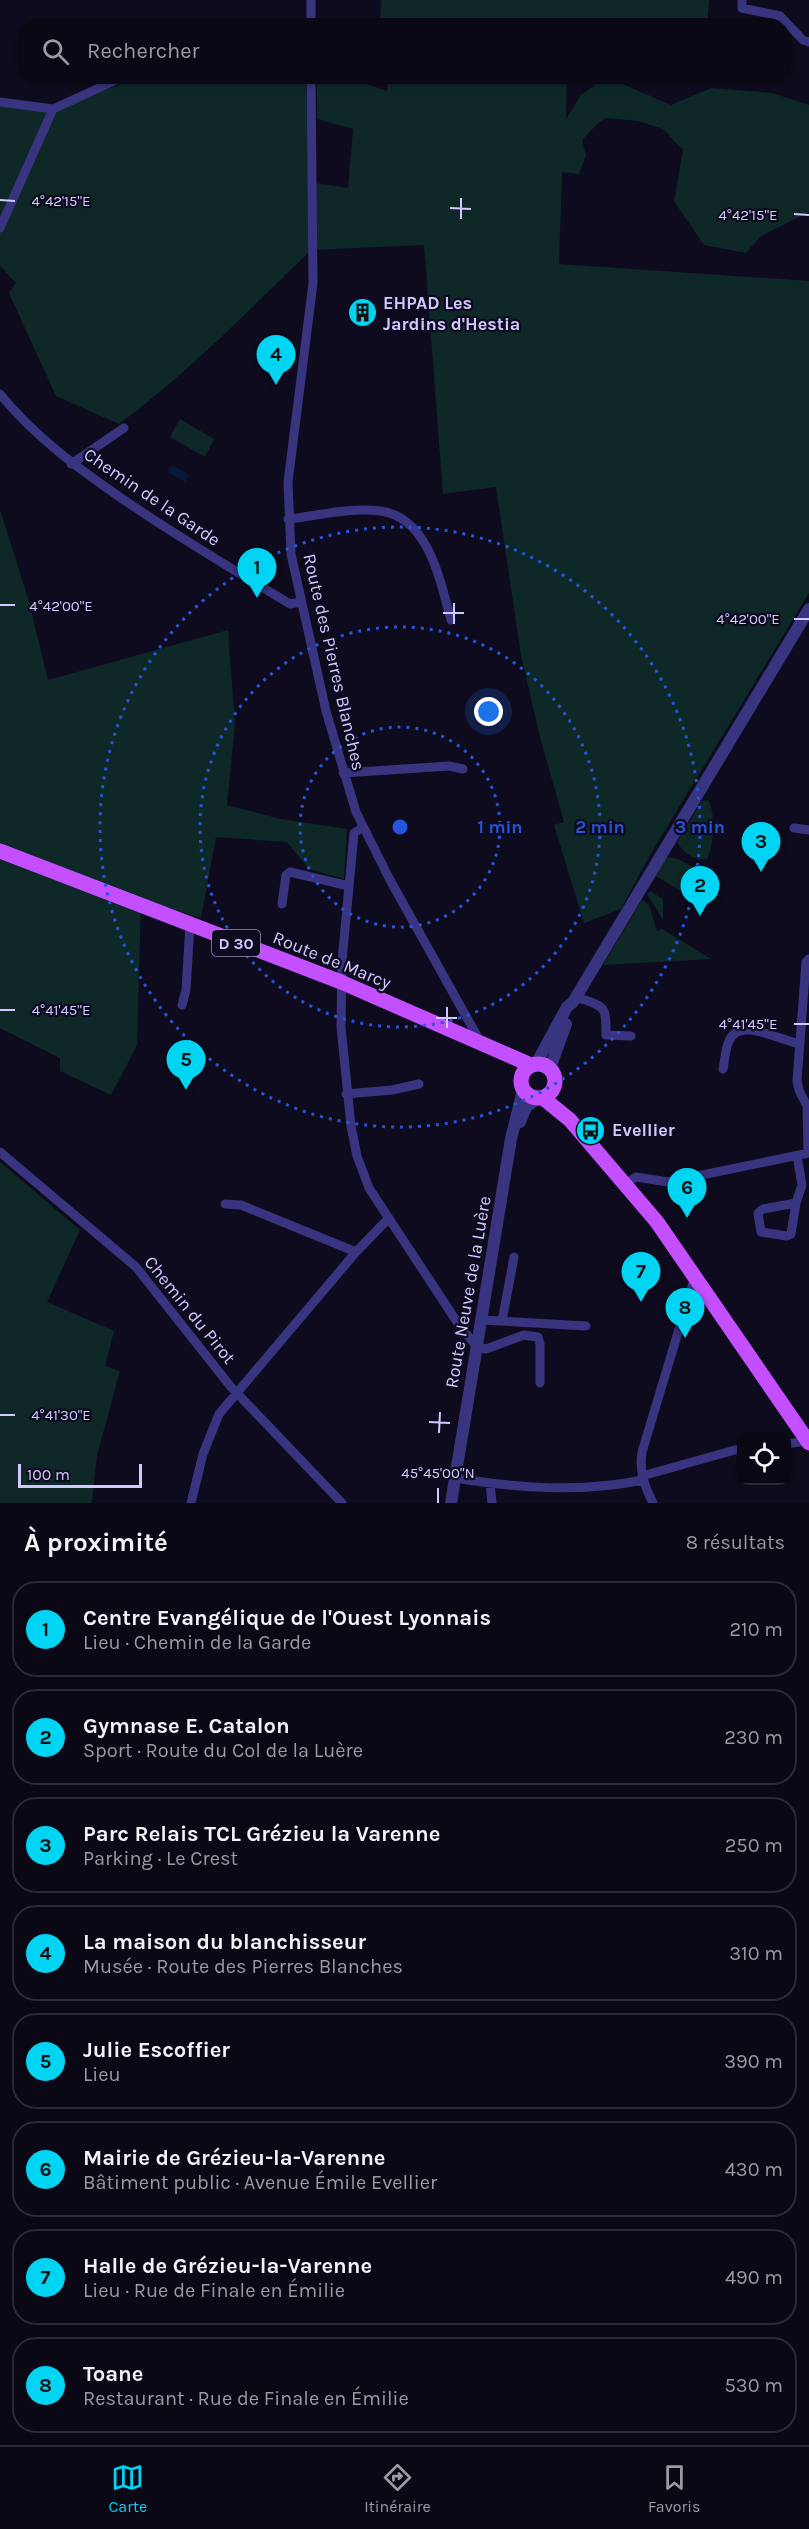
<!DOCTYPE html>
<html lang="fr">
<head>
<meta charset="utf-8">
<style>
  :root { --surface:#0b0816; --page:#191623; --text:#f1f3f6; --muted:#9a9aa1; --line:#2b2935; --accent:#00d4f3 }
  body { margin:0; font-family:Karla,sans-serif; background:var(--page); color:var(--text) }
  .controls { position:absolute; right:18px; bottom:18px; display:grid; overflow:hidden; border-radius:12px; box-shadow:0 2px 4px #0004 }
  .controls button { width:54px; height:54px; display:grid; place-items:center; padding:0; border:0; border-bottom:2px solid var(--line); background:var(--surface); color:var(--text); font:30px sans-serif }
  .scale { position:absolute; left:18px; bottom:15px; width:124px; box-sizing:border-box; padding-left:6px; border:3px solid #d0c8ff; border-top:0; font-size:16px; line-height:21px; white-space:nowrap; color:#d0c8ff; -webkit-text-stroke:4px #0f0b1e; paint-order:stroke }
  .you { position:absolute; left:489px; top:712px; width:21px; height:21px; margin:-15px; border:4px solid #fff; border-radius:50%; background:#1a73e8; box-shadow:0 0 0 9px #1a73e833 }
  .badge { display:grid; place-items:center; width:39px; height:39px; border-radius:50%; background:var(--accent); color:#111; font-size:20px; font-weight:700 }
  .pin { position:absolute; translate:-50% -50px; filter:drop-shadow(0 2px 3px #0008) }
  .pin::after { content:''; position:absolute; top:32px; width:21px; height:18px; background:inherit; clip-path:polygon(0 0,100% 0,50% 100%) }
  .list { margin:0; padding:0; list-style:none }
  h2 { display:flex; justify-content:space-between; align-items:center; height:78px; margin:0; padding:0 24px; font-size:26px }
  h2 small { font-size:20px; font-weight:400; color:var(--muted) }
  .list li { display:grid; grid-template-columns:39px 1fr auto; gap:18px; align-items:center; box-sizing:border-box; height:96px; margin:0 12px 12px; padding:0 12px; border:2px solid var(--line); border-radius:24px }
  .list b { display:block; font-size:22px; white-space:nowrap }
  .list p { margin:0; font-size:20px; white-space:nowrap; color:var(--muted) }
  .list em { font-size:20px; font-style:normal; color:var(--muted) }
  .icon { flex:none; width:33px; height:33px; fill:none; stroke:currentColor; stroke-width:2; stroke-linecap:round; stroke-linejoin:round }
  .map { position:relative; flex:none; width:809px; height:1503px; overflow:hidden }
  .search { position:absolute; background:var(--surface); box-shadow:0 2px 4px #0004; left:18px; right:18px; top:18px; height:66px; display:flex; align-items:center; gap:15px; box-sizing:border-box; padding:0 21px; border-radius:24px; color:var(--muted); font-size:22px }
  .sheet { height:942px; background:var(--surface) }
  nav { display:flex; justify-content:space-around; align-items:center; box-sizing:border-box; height:84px; border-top:2px solid var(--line); background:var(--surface); font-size:16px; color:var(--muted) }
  nav a { display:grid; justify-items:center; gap:3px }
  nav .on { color:var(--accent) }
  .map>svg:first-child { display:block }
  .green { fill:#0e2828 }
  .water { fill:#07183b }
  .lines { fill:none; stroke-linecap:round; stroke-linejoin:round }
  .minor { stroke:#39347f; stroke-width:9 }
  .tertiary { stroke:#39347f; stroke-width:12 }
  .primary { stroke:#c34fff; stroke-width:15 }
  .ticks { fill:none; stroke:#d0c8ff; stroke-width:2 }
  .ring { fill:none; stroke:#2654da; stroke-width:3; stroke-dasharray:3 6 }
  .labels { text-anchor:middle; stroke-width:4.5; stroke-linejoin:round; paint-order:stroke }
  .shield { fill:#0f0b1e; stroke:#968fbc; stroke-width:1.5 }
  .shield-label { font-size:16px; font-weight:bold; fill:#d0c8ff }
  .poi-label { font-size:18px; font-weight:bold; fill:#d0c8ff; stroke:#0f0b1e; text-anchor:start }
  .street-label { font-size:18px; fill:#d0c8ff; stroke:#0f0b1e }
  .ticks-label { font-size:15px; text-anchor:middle; fill:#d0c8ff; stroke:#0f0b1e; stroke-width:4.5; stroke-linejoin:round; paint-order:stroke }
  .centre { fill:#2654da; stroke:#0f0b1e; stroke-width:3 }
  .ring-label { font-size:18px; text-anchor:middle; font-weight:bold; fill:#2654da; stroke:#0f0b1e; stroke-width:4.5; stroke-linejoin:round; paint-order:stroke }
</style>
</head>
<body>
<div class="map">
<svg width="809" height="1503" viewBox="0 0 809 1503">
  <rect width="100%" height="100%" fill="#0f0b1e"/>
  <path class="green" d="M381,0H709L707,25L570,23L569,26H380Z
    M138,77H306L308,182L348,188L353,129L317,119V77H345L387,91L388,77H567L566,119L581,95L606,77L671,105L711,88L772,93L809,105V212L761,236L746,253L704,245L674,201L683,150L663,129L638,121L606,118L598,123L582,140L586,155L579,174L562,172L559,264L809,281V593L650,855L621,909L584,923L554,825L564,822L540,737L521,655L496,487L443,494L424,245L311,250C249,310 189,372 119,424L56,396L9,293L16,283L0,266V104L52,112Z
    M180,419L214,439L205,457L170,437Z
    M0,510L28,598L48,680L228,630L235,724L227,805L281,819L347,829L344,879L309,869L287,842L216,837L201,918L141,899L137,1045L111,1095L60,1071V1058L0,1028Z
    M708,800C716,813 714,846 707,859C694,861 683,853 677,842L702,801Z
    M666,857L678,859L712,877L696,881L682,892L656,876Z
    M650,891L663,899V920L647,894Z
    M642,900L649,905L657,931L662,929L711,959L603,965Z
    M0,1162L80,1230L47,1302L114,1331L105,1366L120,1371L97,1455L92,1503H0Z"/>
  <path class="water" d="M172,465L189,474L185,482L167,472Z"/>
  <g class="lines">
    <path class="minor" d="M742,0V8L780,16L803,40L809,42
      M311,26V0
      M311,76L313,283L288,482L291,554L326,711L356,812L390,880L481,1043
      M0,102L53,109L125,76
      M0,228L53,109
      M0,394C35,437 79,469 124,500C178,537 234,570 290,604L300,602
      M71,464L124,428
      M288,519C317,516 350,507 380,511C429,517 440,581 451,620
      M343,773L449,766L463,769
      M362,828L354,833L342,961L341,1027L351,1126L357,1156L369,1188L459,1325L477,1347L486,1349L524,1335L538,1337L540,1344V1383
      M794,828L809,830
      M282,904L286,875L290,872L349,886
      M582,999C607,1007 606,1009 606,1035L631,1036
      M182,1005L186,990L190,924
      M723,1069C725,1060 725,1049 729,1041C739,1016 781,1041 800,1044
      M346,1094L392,1090L419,1084
      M0,1152L136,1267L231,1387L342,1503
      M808,1153L807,1106L799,1090L797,1081L806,962L809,959
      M625,1184L636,1177L668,1182L809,1153
      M796,1203L791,1234L787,1236L761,1232L758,1213L763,1209L796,1203L802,1185L797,1156
      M225,1204L241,1205L356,1252
      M482,1320L586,1326
      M502,1321L514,1257
      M786,1444L807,1441
      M642,1476L742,1448
      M455,1478C518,1488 580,1493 643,1480
      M490,1484L492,1503
      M191,1503L203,1454L219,1414L356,1252L388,1219
      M653,1503C644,1485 639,1471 642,1452L695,1276"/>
    <path class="tertiary" d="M536,1064L567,1007L573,1002L809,609
      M550,1068L566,1024
      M520,1122L526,1107L537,1099
      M451,1503L511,1139L523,1090"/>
    <path class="primary" d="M0,851L341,982L531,1065
      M521 1081a17 17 0 1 1 34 0a17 17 0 1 1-34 0Z
      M543,1098L570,1120L657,1222L809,1443"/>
  </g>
  <path class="ticks" d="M0,200L15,201M450,208L471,209M794,214L809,215M461,219V198M0,605H15M443,613H464M794,619H809M454,624V603M0,1010H15M436,1018H457M794,1024H809M447,1028V1007M0,1415H15M429,1422L450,1423M439,1433L440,1412M438,1503V1488"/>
  <g class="ring">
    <circle cx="400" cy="827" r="100"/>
    <circle cx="400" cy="827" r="200"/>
    <circle cx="400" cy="827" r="300"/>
  </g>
  <defs>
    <symbol id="building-disc" viewBox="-11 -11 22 22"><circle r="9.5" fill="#00d4f3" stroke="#0f0b1e"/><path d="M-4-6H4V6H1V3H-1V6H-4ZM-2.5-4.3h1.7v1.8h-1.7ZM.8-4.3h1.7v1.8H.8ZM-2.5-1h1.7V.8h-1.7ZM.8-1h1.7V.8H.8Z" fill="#111"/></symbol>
    <symbol id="bus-disc" viewBox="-11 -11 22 22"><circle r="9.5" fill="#00d4f3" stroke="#0f0b1e"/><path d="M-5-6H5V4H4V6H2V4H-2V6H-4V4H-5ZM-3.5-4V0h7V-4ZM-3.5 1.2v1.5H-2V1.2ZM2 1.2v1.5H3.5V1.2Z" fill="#111"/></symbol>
  </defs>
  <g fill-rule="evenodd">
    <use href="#building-disc" x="346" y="296" width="33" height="33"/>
    <use href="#bus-disc" x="574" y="1114" width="33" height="33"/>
  </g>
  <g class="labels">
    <rect class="shield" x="212" y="930" width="48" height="26" rx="4.5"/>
    <g class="shield-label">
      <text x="236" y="949">D 30</text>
    </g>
    <g class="poi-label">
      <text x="383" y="309">EHPAD Les<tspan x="383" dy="21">Jardins d'Hestia</tspan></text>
      <text x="612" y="1136">Evellier</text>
    </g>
    <g class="street-label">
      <text transform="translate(152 497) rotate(34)" y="6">Chemin de la Garde</text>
      <text transform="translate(334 662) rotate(77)" y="6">Route des Pierres Blanches</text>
      <text transform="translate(332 960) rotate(22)" y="6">Route de Marcy</text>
      <text transform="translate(468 1292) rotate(-80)" y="6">Route Neuve de la Luère</text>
      <text transform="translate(190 1310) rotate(51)" y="6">Chemin du Pirot</text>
    </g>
  </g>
  <g class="ticks-label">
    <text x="61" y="206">4°42'15"E</text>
    <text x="748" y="220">4°42'15"E</text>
    <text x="61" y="611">4°42'00"E</text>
    <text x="748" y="624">4°42'00"E</text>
    <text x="61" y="1015">4°41'45"E</text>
    <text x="748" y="1029">4°41'45"E</text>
    <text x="61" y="1420">4°41'30"E</text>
    <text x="438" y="1478">45°45'00"N</text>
  </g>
  <circle cx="400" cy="827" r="9" class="centre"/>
  <g class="ring-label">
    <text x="500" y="833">1 min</text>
    <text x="600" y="833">2 min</text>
    <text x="700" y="833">3 min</text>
  </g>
</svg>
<div class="controls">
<button><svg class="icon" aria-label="locate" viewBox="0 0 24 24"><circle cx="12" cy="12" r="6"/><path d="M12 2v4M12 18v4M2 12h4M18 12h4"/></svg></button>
</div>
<div class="scale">100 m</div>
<div class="you"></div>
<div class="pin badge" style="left:257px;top:598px">1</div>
<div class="pin badge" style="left:700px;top:916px">2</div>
<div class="pin badge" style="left:761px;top:872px">3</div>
<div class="pin badge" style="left:276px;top:385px">4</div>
<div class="pin badge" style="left:186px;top:1090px">5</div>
<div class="pin badge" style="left:687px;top:1218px">6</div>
<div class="pin badge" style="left:641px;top:1302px">7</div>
<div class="pin badge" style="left:685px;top:1338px">8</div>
<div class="search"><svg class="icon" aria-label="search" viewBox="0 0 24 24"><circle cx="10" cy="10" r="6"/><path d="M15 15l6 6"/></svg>Rechercher</div>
</div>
<section class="sheet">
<h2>À proximité<small>8 résultats</small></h2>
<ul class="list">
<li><span class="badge">1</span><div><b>Centre Evangélique de l'Ouest Lyonnais</b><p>Lieu · Chemin de la Garde</p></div><em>210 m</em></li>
<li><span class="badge">2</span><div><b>Gymnase E. Catalon</b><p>Sport · Route du Col de la Luère</p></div><em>230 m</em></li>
<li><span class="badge">3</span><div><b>Parc Relais TCL Grézieu la Varenne</b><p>Parking · Le Crest</p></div><em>250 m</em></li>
<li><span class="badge">4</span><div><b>La maison du blanchisseur</b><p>Musée · Route des Pierres Blanches</p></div><em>310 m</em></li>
<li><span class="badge">5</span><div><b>Julie Escoffier</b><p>Lieu</p></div><em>390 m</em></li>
<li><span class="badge">6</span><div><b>Mairie de Grézieu-la-Varenne</b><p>Bâtiment public · Avenue Émile Evellier</p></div><em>430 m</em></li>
<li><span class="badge">7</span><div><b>Halle de Grézieu-la-Varenne</b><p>Lieu · Rue de Finale en Émilie</p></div><em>490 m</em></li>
<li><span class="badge">8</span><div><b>Toane</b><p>Restaurant · Rue de Finale en Émilie</p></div><em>530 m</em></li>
</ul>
</section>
<nav>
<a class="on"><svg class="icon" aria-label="map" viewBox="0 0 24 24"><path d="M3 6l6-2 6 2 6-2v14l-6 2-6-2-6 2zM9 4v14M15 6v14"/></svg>Carte</a>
<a><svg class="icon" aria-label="directions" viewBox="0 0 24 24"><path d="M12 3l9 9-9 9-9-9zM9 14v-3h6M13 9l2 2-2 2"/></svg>Itinéraire</a>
<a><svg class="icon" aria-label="saved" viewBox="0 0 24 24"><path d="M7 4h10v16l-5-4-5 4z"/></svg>Favoris</a>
</nav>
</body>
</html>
